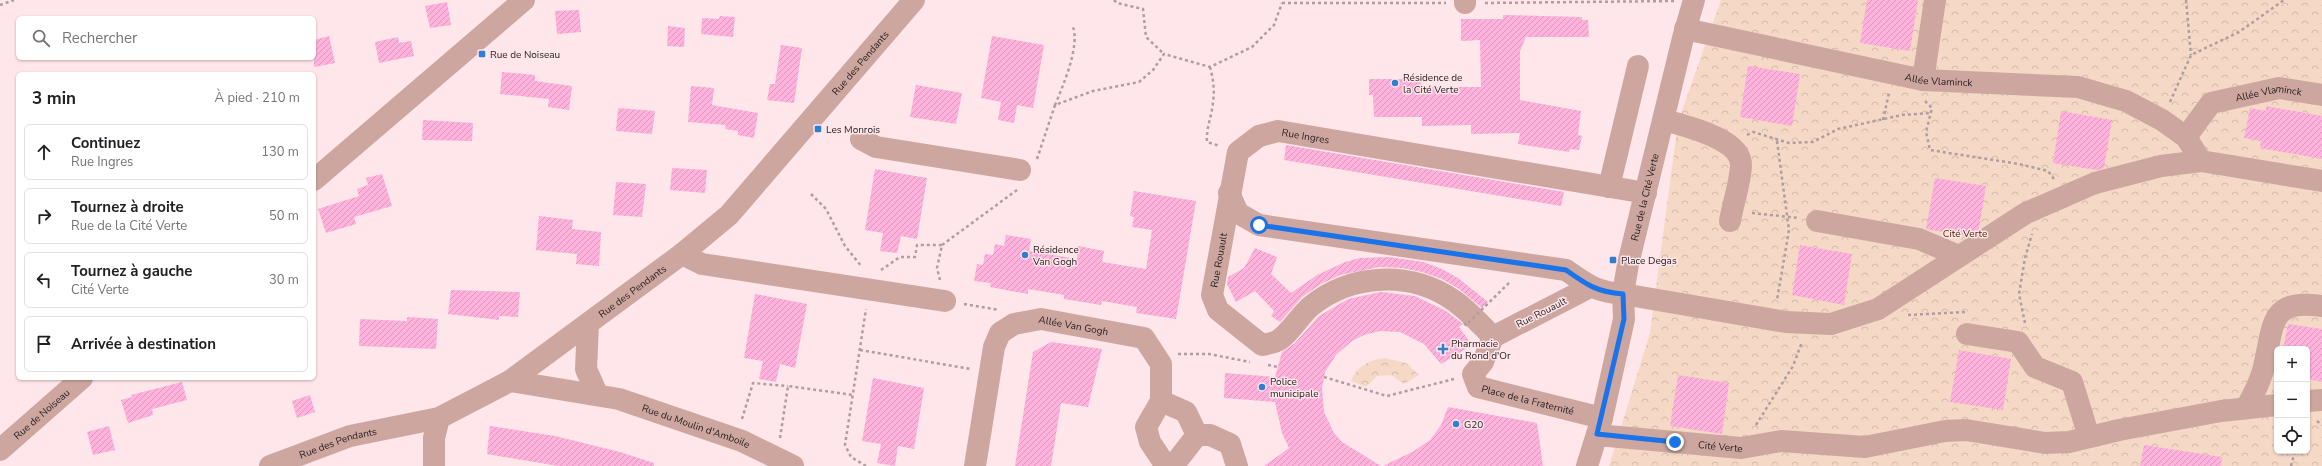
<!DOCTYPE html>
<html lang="fr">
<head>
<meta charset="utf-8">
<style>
  :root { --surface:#fff; --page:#f6f6f6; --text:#202124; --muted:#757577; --line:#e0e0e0 }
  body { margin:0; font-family:"Nunito Sans",sans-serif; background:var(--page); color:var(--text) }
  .controls { position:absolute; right:12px; bottom:12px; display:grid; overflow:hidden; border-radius:6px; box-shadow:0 1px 3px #0004 }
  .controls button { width:36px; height:36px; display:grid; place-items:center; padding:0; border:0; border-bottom:1px solid var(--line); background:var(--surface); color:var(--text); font:20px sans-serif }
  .stop { position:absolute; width:12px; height:12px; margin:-9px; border:3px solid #1a73e8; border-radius:50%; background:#fff }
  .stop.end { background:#1a73e8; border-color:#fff; box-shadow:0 1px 4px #0008 }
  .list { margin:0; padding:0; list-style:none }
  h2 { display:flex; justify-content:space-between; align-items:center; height:52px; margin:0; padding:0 16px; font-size:17px }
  h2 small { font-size:13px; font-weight:400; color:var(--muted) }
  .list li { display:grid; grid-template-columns:26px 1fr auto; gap:12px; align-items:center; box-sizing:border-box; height:56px; margin:0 8px 8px; padding:0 8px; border:1px solid var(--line); border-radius:6px }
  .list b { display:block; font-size:15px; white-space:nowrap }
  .list p { margin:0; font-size:13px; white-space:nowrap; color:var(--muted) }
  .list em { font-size:13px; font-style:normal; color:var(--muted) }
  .icon { flex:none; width:22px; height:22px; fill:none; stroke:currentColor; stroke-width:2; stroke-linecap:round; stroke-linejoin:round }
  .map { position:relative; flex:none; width:2322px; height:466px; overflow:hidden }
  .search { position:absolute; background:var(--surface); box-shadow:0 1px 3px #0004; left:16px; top:16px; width:300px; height:44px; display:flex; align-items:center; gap:10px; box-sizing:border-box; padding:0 14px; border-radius:6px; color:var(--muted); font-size:15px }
  .panel { position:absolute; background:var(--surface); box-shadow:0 1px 3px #0004; left:16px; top:72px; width:300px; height:308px; border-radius:6px }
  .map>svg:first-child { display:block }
  .park { fill:url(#park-crowns); fill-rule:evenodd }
  .building { fill:url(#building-hatch) }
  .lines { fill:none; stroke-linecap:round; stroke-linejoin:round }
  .path { stroke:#b09da0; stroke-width:2.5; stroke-dasharray:3 3; stroke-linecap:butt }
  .minor { stroke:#cda79f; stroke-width:22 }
  .path-bridge { stroke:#b09da0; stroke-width:2.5; stroke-dasharray:3 3; stroke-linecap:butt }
  .route { stroke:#1a73e8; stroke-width:5 }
  .poi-dot { fill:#307fcf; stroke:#fee6ea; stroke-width:1.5 }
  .labels { text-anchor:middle; stroke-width:3; stroke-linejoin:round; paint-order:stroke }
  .poi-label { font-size:10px; fill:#261c1e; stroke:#fee6ea; text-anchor:start }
  .street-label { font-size:10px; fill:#261c1e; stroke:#fee6ea }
  .park-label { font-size:10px; fill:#522700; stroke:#fee6ea }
</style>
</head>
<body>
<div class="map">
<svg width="2322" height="466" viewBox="0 0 2322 466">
  <defs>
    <pattern id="park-crowns" width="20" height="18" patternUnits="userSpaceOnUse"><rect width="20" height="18" fill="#f5d9c6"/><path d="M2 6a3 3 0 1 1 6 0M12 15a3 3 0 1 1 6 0" fill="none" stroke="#d2baaa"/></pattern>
    <pattern id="building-hatch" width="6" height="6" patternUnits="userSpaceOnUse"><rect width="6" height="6" fill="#feb2dc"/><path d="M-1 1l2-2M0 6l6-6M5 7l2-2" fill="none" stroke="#da98bc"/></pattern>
  </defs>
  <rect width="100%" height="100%" fill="#fee6ea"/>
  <path class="park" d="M1721,0H2322V466H1609L1650,333L1678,122ZM2277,349H2307V451H2277Z
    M1385,358L1406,363L1419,375L1404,384L1391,375L1377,376L1366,387L1351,381C1357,366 1369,360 1385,358Z"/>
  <path class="building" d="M1867,0H1918L1910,51L1860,43Z
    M447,2L451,25L430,28L425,6Z
    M579,10L581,32L557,34L555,11Z
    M1503,15L1582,17V20H1588L1589,37H1526L1520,51V100L1581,111L1578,135L1582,136L1579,150L1570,149L1569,152L1518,144L1520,133L1471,134V125L1422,126V117H1374L1373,95H1369V79H1421V87H1481L1480,40L1461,41V19H1503Z
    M720,16L735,17L733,37L701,34L702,18L719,19Z
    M668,26L685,28L684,47L667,46Z
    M329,36L335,63L314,67V40Z
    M992,36L1044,45L1033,108L1017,105L1014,123L998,120L1001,102L981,98Z
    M398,37L399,43L411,41L414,56L379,63L375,42Z
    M781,45L802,48L794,103L767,100L770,84H775Z
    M1748,66L1800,74L1792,126L1740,117Z
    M502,72L535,75V81L572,86L569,110L548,107L549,99L500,94Z
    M916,85L962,93L956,124L910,117Z
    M691,86L714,88L712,105L758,113L754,138L738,135V131L725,129L726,125L688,122Z
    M2266,106L2322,116V159L2260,148L2261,141L2244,138L2250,108L2266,111Z
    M618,108L655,111L652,134L616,131Z
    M2061,111L2112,120L2104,168L2097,170L2053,163Z
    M423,120L473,123L472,141L422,140Z
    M1286,145L1564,192L1561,206L1284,160Z
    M672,168L707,170L705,193L670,190Z
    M875,169L927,178L917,239L901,236L897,253L880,251L883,233L865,230Z
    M382,174L392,206L354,217L356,224L326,233L318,209L359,196L357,189L368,185L366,178Z
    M1935,178L1986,186L1979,229L1968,236L1926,229Z
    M616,182L646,184L642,217L613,215Z
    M1134,191L1196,201L1176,319L1136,313L1137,307L1102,301L1101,305L1064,299V295L1028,289V294L990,287L991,283L974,281L977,264L983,265L985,254L993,255L995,244L1004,246L1006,235L1031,239L1029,251L1077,259L1078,246L1104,251L1102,262L1146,269L1152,230L1132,227L1134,217L1130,216Z
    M539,216L573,220L572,229L601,232L599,266L576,264L577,254L536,250Z
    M1800,245L1852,254L1844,305L1792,295Z
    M1255,248L1277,257L1271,274L1291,293L1317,275L1345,262L1360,258L1389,257L1423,262L1442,269L1458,278L1488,302L1482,308L1459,289L1442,279L1422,272L1402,268L1379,267L1340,275L1321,284L1302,297L1280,322L1271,316L1274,311L1255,291L1236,302L1227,284L1228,277L1244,268Z
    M451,290L520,292L518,317L499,316V320L448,314Z
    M1381,292L1415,296L1446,311L1463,324L1459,327L1472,345L1441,364L1424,344L1400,332L1380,331L1364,335L1352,341L1336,355L1325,372L1322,388L1324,412L1334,433L1342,442L1381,466H1264L1289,448L1282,433L1275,402L1224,398L1225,373L1275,377L1282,352L1295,343L1319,316L1348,299Z
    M755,294L807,304L795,368L780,364L776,382L759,379L763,361L744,358Z
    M407,317L438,319L436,349L359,346L360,319L407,321Z
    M2288,324L2322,329V382L2307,379V349H2283Z
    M1051,342L1102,349L1088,407L1061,403L1051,466H1015L1033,352Z
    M1959,350L2011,359L2003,410L1950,402Z
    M1678,375L1729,383L1722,434L1670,426Z
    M873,378L924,388L914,449L898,446L895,466L877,463L881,444L862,441Z
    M182,382L187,400L152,409L153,415L128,423L121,400L132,397L131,395Z
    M310,395L315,412L297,418L292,401Z
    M1448,407L1537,423L1543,466H1383L1414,451L1430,440L1441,425Z
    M109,426L115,450L93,455L87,432Z
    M490,426L555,436L620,452L654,463V466H558L487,454Z
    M2144,445L2222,457L2221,466H2140Z"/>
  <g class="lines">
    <path class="path" d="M1114,0L1117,3L1143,9L1146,37L1164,54
      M2186,0L2191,55
      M1282,3H1446
      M1485,3L1674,1
      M0,5L14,0
      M1210,67C1213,78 1215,90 1213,102C1212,116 1206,127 1207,142L1220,146
      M1925,101L1932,108L1926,132L1930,150L2019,164L2048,171L2054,179
      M2170,102L2191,55L2239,32L2284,0
      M1055,105C1063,86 1080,46 1073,27
      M1883,120L1889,93
      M1747,135L1753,132L1789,143L1813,142L1838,129L1902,115L1931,113
      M1777,141L1789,230L1777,300
      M1037,159L1055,105L1093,91L1139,82L1153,70L1164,54L1210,67L1252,47L1274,25L1282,3
      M811,194L826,209L845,246L862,267
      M1752,213L1799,218
      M881,270L900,257H915L917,245H942
      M940,280L937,268L942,245L1017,190
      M964,304L999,310
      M1908,315L1965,312
      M2025,323L2019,294L2025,258L2032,234
      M860,350L971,369
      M1178,354H1209L1250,362
      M1268,365L1278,367
      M1324,377L1387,396L1454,379
      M742,419L753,383L788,386
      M2317,421L2322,425
      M1756,425L1793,366L1802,342
      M780,438L788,386L853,395
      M866,466L851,457L845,445L866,309
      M2291,466L2295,451"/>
    <g class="minor">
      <path d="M1465,3V0"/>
      <path id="s1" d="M1685,29L1923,80L2078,87L2126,101L2162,120L2186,137L2201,161"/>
      <path d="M1923,80L1935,0"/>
      <path d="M1664,120C1684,126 1742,138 1741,166C1740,184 1733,203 1730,221"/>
      <path id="s2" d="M2186,137L2211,103L2279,88L2322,95"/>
      <path d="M861,139L876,147L1020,170"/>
      <path d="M314,180L524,0"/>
      <path d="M1609,187L1638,66"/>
      <path d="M1229,193L1238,213L1259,225L1566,270C1587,285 1597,292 1623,294L1786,322L1831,324L1878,309L2026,213L2095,183L2161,166L2201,161L2322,181"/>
      <path d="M1817,221L1919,239L1959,256"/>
      <path d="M682,254L702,264L945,301"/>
      <path id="s3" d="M1590,287L1493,337L1483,362L1473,374L1478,387L1602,418"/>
      <path d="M588,324L586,369L597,394"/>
      <path d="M1967,334L2018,342L2035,367L2072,382L2089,437"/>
      <path id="s4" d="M1493,337C1480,324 1468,310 1453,300C1409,270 1351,274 1311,306C1300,315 1289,335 1277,341C1273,343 1267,344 1262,345L1218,310L1212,295L1238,152L1259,136L1278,131L1646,193"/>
      <path id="s5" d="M510,381L619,399L742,441L793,466"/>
      <path d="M1161,401L1186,412L1197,435"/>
      <path d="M2307,401L2322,400"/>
      <path d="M2246,408C2254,394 2262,379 2265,362C2274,321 2271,299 2322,306"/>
      <path id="s6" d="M1597,435L1741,448L1781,441L1865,447L1945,431L1966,430L2045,443L2069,442L2119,430L2221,411L2277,405"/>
      <path id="s7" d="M0,450L82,378"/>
      <path id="s8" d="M270,466L350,436L439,418L510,381L682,254L729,215L914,0"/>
      <path d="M434,466V438L439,418"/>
      <path id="s9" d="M975,466L994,347L1000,333L1014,324L1041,319L1144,338L1161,364V401L1146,427L1150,442L1166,466"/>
      <path d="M1173,466L1197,435H1210L1230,444L1237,466"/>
      <path id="s10" d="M1587,466L1602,418L1624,319L1623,294L1628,264L1683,38L1694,0"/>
    </g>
    <path class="path-bridge" d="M1464,323L1466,325L1511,281"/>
  </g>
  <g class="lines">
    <path class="route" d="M1259,225L1566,270C1587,285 1597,292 1623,294L1624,319L1597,434L1675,442"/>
  </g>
  <g class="poi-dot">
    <rect x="478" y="50" width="8" height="8" rx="2"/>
    <circle cx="1395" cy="83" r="4"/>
    <rect x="814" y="125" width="8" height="8" rx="2"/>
    <circle cx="1025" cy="255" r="4"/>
    <rect x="1609" y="256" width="8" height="8" rx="2"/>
    <path d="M1441 343h4v4h4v4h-4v4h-4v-4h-4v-4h4z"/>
    <circle cx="1262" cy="387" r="4"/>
    <circle cx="1456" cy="424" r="4"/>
  </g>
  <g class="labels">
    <g class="poi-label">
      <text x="490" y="58">Rue de Noiseau</text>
      <text x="1403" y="81">Résidence de<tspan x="1403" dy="12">la Cité Verte</tspan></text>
      <text x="826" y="133">Les Monrois</text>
      <text x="1033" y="253">Résidence<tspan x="1033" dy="12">Van Gogh</tspan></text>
      <text x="1621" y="264">Place Degas</text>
      <text x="1451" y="347">Pharmacie<tspan x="1451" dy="12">du Rond d'Or</tspan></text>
      <text x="1270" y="385">Police<tspan x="1270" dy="12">municipale</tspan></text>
      <text x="1464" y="428">G20</text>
    </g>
    <g class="street-label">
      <text dy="4" stroke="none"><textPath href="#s8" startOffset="732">Rue des Pendants</textPath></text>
      <text dy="4" stroke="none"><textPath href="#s1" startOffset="259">Allée Vlaminck</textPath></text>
      <text dy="4" stroke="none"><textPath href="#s2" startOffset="101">Allée Vlaminck</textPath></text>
      <text dy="4" stroke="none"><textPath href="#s4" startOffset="563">Rue Ingres</textPath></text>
      <text dy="4" stroke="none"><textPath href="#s10" startOffset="276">Rue de la Cité Verte</textPath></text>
      <text dy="4" stroke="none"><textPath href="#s4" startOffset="379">Rue Rouault</textPath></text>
      <text dy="4" stroke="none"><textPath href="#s8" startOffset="408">Rue des Pendants</textPath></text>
      <text transform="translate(1541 312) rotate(-27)" y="4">Rue Rouault</text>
      <text dy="4" stroke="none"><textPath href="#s9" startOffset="213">Allée Van Gogh</textPath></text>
      <text dy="4" stroke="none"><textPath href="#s3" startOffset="217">Place de la Fraternité</textPath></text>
      <text dy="4" stroke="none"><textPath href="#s7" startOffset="55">Rue de Noiseau</textPath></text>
      <text dy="4" stroke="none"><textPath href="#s5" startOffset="192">Rue du Moulin d'Amboile</textPath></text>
      <text dy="4" stroke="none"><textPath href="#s8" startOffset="72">Rue des Pendants</textPath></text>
      <text dy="4" stroke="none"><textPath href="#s6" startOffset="124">Cité Verte</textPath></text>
    </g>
    <g class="park-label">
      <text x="1965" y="237">Cité Verte</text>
    </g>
  </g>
</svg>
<div class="controls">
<button>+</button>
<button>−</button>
<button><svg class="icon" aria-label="locate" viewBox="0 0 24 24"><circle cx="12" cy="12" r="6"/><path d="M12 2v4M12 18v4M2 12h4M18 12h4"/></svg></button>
</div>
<div class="stop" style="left:1259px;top:225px"></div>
<div class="stop end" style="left:1675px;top:442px"></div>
<div class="search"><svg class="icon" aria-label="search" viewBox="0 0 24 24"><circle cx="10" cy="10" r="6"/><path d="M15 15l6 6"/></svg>Rechercher</div>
<section class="panel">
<h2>3 min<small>À pied · 210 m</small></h2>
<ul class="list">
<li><svg class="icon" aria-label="ahead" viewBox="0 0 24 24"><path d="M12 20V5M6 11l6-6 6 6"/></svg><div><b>Continuez</b><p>Rue Ingres</p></div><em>130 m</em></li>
<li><svg class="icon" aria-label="right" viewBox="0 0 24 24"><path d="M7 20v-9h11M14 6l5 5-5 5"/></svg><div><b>Tournez à droite</b><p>Rue de la Cité Verte</p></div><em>50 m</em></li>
<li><svg class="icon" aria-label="left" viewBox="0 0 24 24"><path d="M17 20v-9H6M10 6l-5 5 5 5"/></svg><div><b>Tournez à gauche</b><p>Cité Verte</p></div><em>30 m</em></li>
<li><svg class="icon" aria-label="arrive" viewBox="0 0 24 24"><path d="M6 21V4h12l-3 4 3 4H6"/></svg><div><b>Arrivée à destination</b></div></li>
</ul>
</section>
</div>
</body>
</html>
